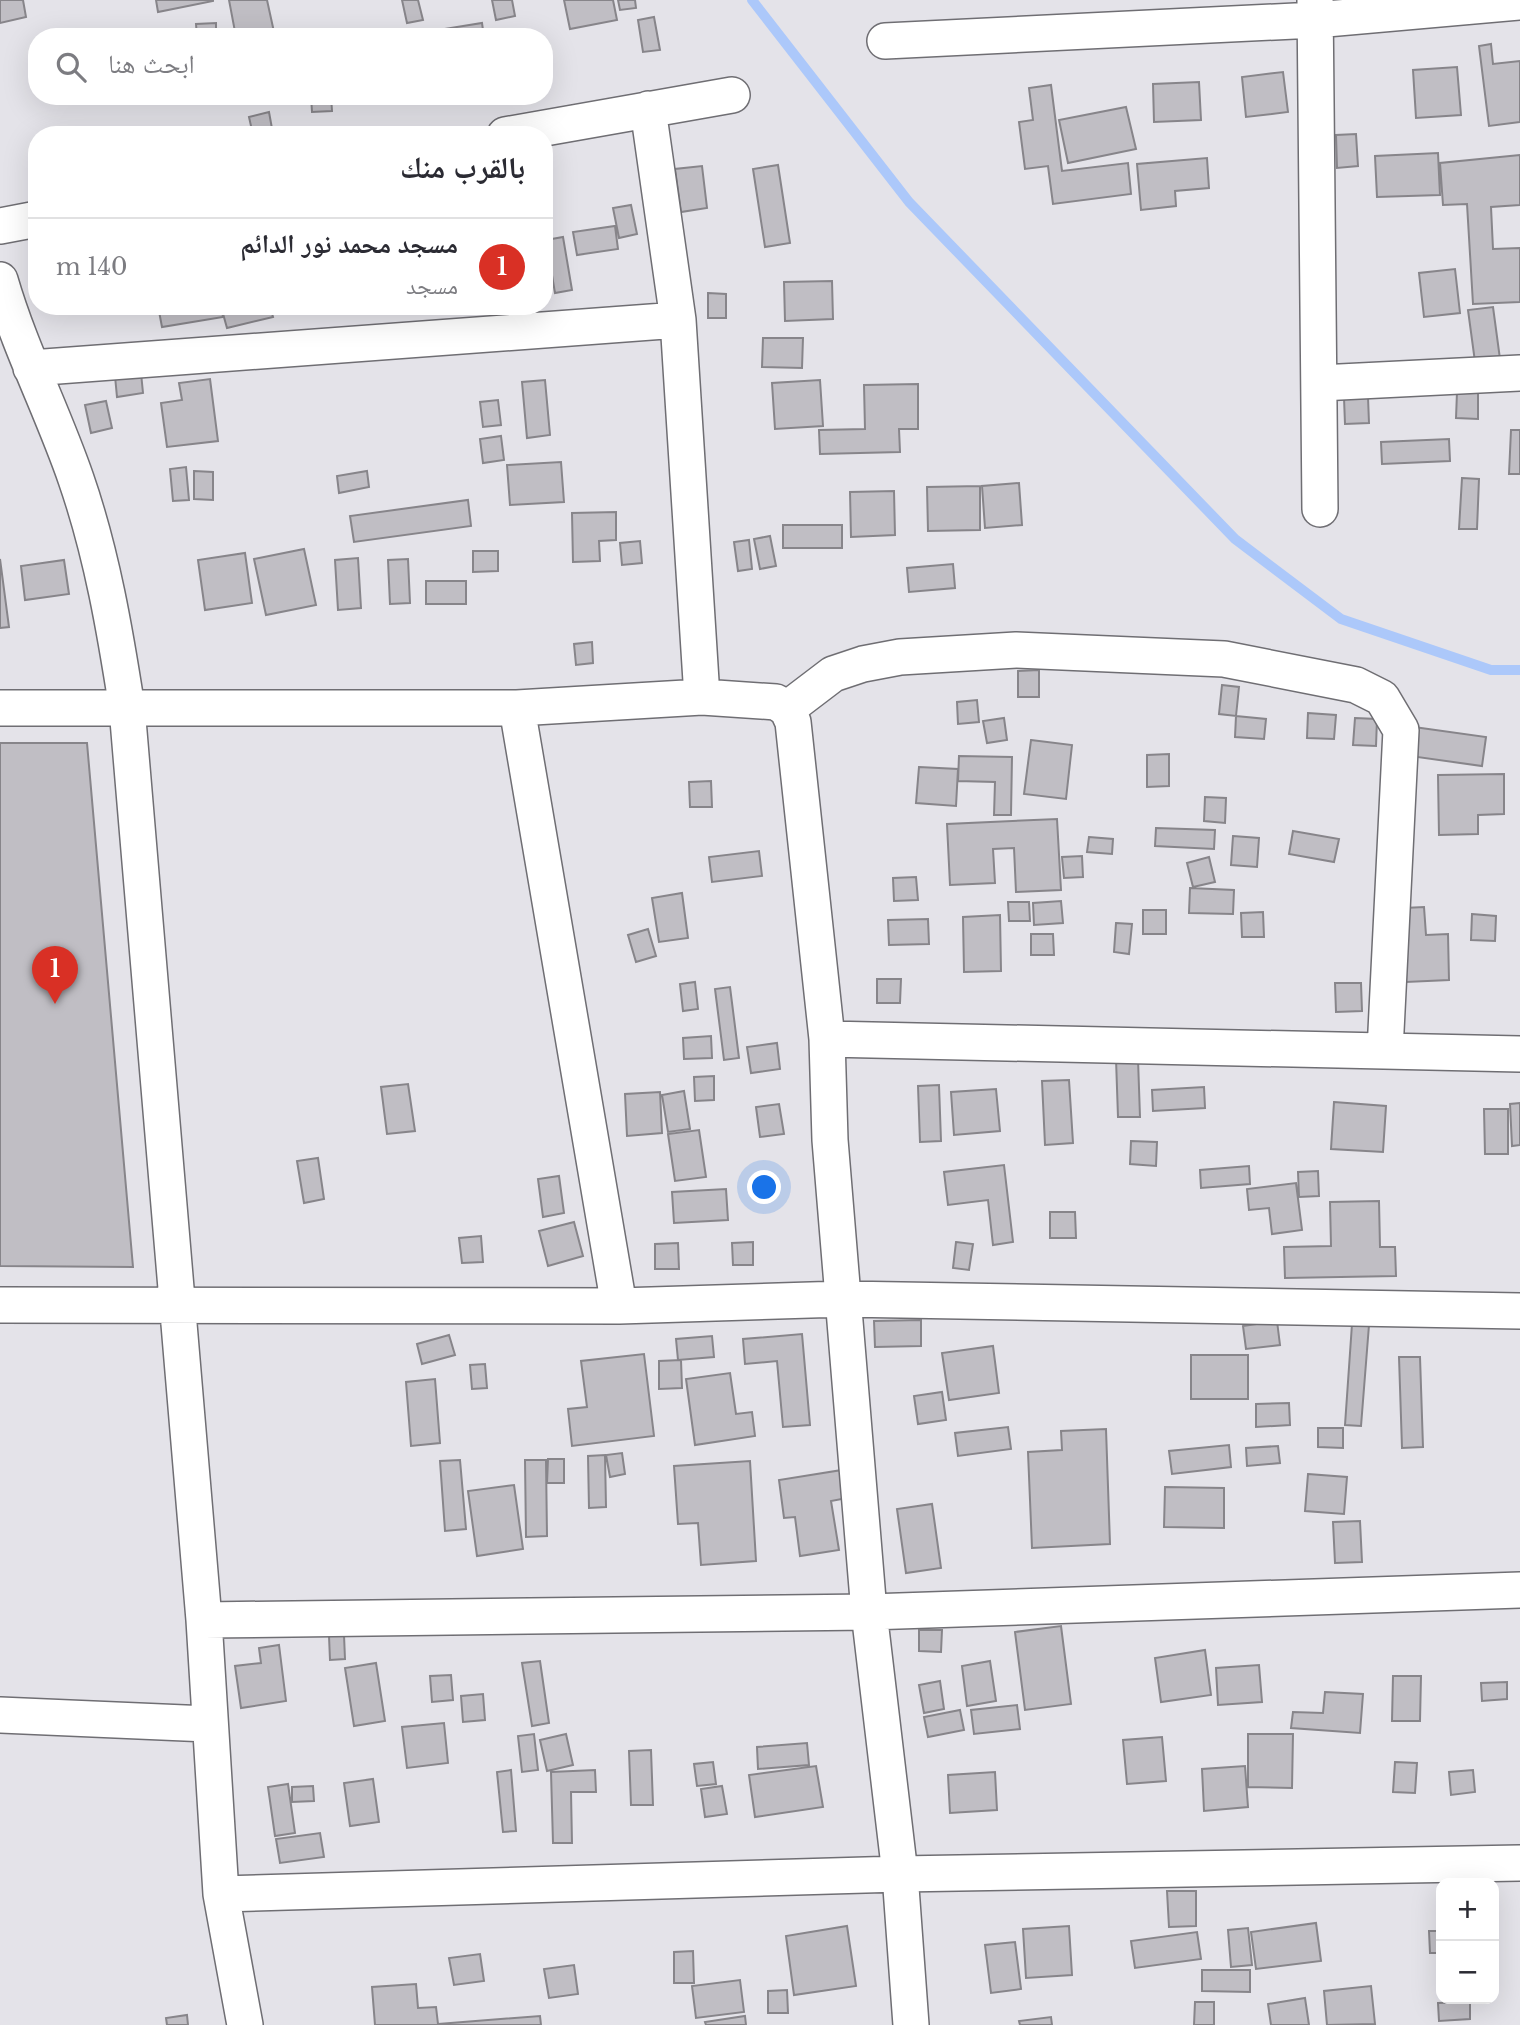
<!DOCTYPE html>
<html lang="ar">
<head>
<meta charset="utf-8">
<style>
  :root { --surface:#fff; --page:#f7f7f7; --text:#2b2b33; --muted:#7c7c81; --line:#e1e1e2; --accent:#d93025 }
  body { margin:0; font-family:"Libre Baskerville","Noto Naskh Arabic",serif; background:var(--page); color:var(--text); direction:rtl }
  .controls { position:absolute; right:21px; bottom:21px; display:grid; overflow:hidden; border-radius:14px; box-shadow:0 7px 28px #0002 }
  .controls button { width:63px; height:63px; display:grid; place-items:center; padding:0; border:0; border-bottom:2px solid var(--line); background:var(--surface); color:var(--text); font:35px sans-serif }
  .you { position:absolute; left:765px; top:1188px; width:24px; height:24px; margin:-18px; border:5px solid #fff; border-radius:50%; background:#1a73e8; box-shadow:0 0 0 10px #1a73e833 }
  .badge { display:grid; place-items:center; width:46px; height:46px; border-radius:50%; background:var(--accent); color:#fff; font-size:23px; font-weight:700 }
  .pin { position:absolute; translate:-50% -58px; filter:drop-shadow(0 2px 4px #0008) }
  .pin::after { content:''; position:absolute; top:37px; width:24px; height:21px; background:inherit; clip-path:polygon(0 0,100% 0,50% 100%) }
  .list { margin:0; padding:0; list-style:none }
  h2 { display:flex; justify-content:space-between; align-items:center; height:91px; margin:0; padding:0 28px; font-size:30px }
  h2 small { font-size:23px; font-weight:400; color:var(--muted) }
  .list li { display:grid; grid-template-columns:46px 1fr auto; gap:21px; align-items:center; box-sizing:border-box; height:98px; padding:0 28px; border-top:2px solid var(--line) }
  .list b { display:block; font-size:26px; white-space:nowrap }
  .list p { margin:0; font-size:23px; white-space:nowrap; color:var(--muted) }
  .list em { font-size:23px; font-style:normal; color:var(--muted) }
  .icon { flex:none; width:38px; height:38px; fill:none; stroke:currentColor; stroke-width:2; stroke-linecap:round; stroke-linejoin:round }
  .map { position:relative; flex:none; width:1520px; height:2025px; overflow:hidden; direction:ltr }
  .search { position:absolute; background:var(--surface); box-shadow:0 7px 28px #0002; left:28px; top:28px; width:525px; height:77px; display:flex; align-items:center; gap:18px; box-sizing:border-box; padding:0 24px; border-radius:28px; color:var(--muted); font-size:26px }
  .panel { position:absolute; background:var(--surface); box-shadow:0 7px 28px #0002; left:28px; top:126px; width:525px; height:189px; border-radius:28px; direction:rtl }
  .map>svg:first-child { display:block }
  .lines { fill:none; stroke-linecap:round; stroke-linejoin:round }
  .stream { stroke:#acc8fa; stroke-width:10 }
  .building { fill:#c0bec4; stroke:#87858a; stroke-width:2 }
  .minor-casing { stroke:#6f6e73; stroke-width:38 }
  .minor { stroke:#fff; stroke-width:35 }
</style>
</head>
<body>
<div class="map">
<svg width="1520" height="2025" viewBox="0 0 1520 2025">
  <rect width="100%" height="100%" fill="#e4e3e9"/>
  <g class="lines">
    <path class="stream" d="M752,0L909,202L1235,539L1341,619L1491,670H1520"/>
  </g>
  <path class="building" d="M0,0H23L26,17L0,23Z
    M156,0H213V1L158,12Z
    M229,0H267L274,32L236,37Z
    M402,0H418L423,20L407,23Z
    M492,0H512L515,16L496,20Z
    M564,0H613L617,20L570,29Z
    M618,0H635L636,8L620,10Z
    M654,17L660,50L643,52L638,20Z
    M216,23V37H197L196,24Z
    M482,23L484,37H439L438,30Z
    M328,33V37H309V34Z
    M1491,44L1493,64L1520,61V122L1489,126L1479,46Z
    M1457,67L1461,115L1416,118L1413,70Z
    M1283,72L1288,112L1246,117L1242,77Z
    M1199,82L1201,120L1154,122L1153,84Z
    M1051,85L1062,171L1128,163L1131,194L1053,204L1048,166L1025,169L1019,122L1033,120L1029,88Z
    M311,96H331L332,111L312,112Z
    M1126,107L1136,149L1068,163L1059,120Z
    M269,112L273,134L253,135L249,117Z
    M145,127L146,135H127L126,128Z
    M1356,134L1358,166L1337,168L1336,135Z
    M1438,153L1440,195L1377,197L1375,156Z
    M1520,155V205L1491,207L1493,249L1520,248V302L1473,304L1467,204L1443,205L1440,163Z
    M1207,158L1209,188L1175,191L1176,206L1141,210L1137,164Z
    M778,165L790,243L765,247L753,169Z
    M702,166L707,208L681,212L675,169Z
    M631,205L637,234L619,238L613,208Z
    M615,226L618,249L577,255L573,232Z
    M544,229L550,273L544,274Z
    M563,237L572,290L555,293L546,240Z
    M1455,269L1460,313L1424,317L1419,273Z
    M832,281L833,319L785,321L784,282Z
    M708,293L726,294V318H708Z
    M158,306H221L223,317L162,327Z
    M240,306H270L273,317L227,328L222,310Z
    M1493,307L1500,359L1475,362L1468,310Z
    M763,338H803L802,368L762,367Z
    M141,373L143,393L117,397L115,376Z
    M210,379L218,441L167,447L161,403L182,400L179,383Z
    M545,380L550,435L527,438L522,382Z
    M820,380L823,426L775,429L772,383Z
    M918,384V429H899L900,452L820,454L819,430L865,429L864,385Z
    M1457,392L1478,393V419L1456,418Z
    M1368,397L1369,423L1345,424L1344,398Z
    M498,400L501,425L483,427L480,402Z
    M106,401L112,428L91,433L85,405Z
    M1511,430H1520V474H1509Z
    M501,436L504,460L483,463L480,439Z
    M1449,439L1450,461L1382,464L1381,442Z
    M561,462L564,502L510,505L507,465Z
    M186,467L189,500L173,501L170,469Z
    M194,471L213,472V500L194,499Z
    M367,471L369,487L339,493L337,476Z
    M1462,478L1479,479L1477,529H1459Z
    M1019,483L1022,525L985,528L982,486Z
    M980,486V530L928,531L927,487Z
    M894,491L895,535L851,537L850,492Z
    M468,500L471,526L354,542L350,516Z
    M616,512V540L599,541L600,561L573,562L572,513Z
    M783,525H842V548H783Z
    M770,536L776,566L760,569L754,539Z
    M749,540L752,569L738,571L734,542Z
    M640,541L642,563L622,565L620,543Z
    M304,549L316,605L266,615L254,559Z
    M473,551H498V571L473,572Z
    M245,553L252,603L205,610L198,560Z
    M358,558L361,608L338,610L335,560Z
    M0,559L9,627L0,628Z
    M408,559L410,603L390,604L388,560Z
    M64,560L69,594L25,600L21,566Z
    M953,564L955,588L909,592L907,568Z
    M426,581H466V604H426Z
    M592,642L593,663L576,665L574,644Z
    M1039,670V697H1018V671Z
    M1222,685L1239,687L1236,716L1219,714Z
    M977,700L979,722L958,724L957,702Z
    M1308,713L1336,715L1334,739L1307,738Z
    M1236,716L1266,719L1264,739L1235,737Z
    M1004,718L1007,740L987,743L983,721Z
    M1355,718L1377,719L1376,746L1353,745Z
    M1414,727L1486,737L1482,766L1410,756Z
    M1031,740L1072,745L1066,799L1024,794Z
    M0,743H87L133,1267L0,1266Z
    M1169,754V786L1147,787V755Z
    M959,756L1012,757L1011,815H994L995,782L958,781Z
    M919,767L958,769L956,806L916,803Z
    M1504,774V814L1478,815V834L1439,835L1438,775Z
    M711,781L712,807H690L689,782Z
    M1205,797L1226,798L1225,823L1204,821Z
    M1057,819L1061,890L1016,892L1014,848L993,849L995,883L950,885L947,824Z
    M1156,828L1215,830L1214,849L1155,846Z
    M1293,831L1339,839L1334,862L1289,854Z
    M1233,836L1259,838L1257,867L1231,865Z
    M1089,837L1113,839L1112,854L1087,852Z
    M759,851L762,876L712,882L709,857Z
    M1082,856L1083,877L1064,878L1062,857Z
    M1209,857L1215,882L1193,887L1187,863Z
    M916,877L918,900L894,901L893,878Z
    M1190,888L1234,890L1233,914L1189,913Z
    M682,893L688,938L659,942L652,898Z
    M1061,901L1063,923L1034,925L1033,903Z
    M1008,902H1029L1030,921H1009Z
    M1424,907L1426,935L1448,934L1449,980L1406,982L1404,908Z
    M1143,910H1166V934H1143Z
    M1263,912L1264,937H1242L1241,913Z
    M1472,914L1496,916L1495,941L1471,940Z
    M1000,915L1001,971L964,972L963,917Z
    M928,919L929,944L889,945L888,920Z
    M1116,923L1132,924L1129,954L1114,952Z
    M648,929L656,956L636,962L628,935Z
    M1031,934H1053L1054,955H1031Z
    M877,979H901L900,1003H877Z
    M695,982L698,1009L683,1011L680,984Z
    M1335,983H1361L1362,1011L1336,1012Z
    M730,987L739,1058L724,1060L715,989Z
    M711,1036L712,1058L684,1059L683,1038Z
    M777,1043L780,1069L751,1073L747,1047Z
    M1116,1059H1138L1140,1117H1118Z
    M714,1076V1100L695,1101L694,1077Z
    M1069,1080L1073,1143L1045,1145L1042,1081Z
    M408,1084L415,1131L387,1134L381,1087Z
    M939,1085L941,1141L920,1142L918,1086Z
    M1204,1087L1205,1108L1153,1111L1152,1090Z
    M996,1089L1000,1131L954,1135L951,1092Z
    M684,1091L690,1129L668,1132L662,1095Z
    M660,1092L662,1133L627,1136L625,1094Z
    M1334,1102L1386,1106L1383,1152L1331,1149Z
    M1520,1103V1145L1512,1146L1510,1104Z
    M779,1104L784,1134L760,1137L756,1107Z
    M1484,1109H1508V1154H1485Z
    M699,1130L706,1177L675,1181L668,1134Z
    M1131,1141L1157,1142L1156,1166L1130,1164Z
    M318,1158L324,1199L304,1203L297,1161Z
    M1004,1165L1013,1242L993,1245L988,1200L948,1205L944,1172Z
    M1249,1166L1250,1184L1201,1188L1200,1170Z
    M1318,1171L1319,1196L1299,1197L1298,1172Z
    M559,1176L564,1213L543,1217L538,1179Z
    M1296,1183L1302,1230L1272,1234L1269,1208L1249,1210L1247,1189Z
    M726,1189L728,1220L674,1223L672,1192Z
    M1379,1201L1380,1247H1395L1396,1276L1285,1278L1284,1247L1331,1246L1330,1202Z
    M1050,1212H1075L1076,1238H1050Z
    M574,1222L583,1256L548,1266L539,1231Z
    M481,1236L483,1262L462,1263L459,1238Z
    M753,1242V1265H733L732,1243Z
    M956,1242L973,1244L969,1270L953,1268Z
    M678,1243L679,1269H655V1244Z
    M921,1320V1346L875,1347L874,1321Z
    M1277,1321L1280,1345L1246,1349L1243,1326Z
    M1352,1324L1369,1325L1361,1426L1345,1425Z
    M802,1334L810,1425L783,1427L777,1361L745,1364L743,1339Z
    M449,1335L455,1355L422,1364L417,1344Z
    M712,1336L714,1357L678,1360L676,1339Z
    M993,1346L999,1393L949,1400L942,1353Z
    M644,1354L654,1436L572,1446L568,1409L587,1407L581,1361Z
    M1191,1355H1248V1399H1191Z
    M1399,1357H1420L1423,1447L1402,1448Z
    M681,1360L682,1388L659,1389V1361Z
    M485,1364L487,1388L472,1389L470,1365Z
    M730,1373L736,1414L752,1412L755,1436L695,1445L686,1379Z
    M435,1379L440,1443L411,1446L406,1382Z
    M942,1392L946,1420L918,1424L914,1396Z
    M1289,1403L1290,1425L1256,1427V1404Z
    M1008,1427L1011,1449L958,1456L955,1433Z
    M1318,1428H1343V1448L1318,1447Z
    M1106,1429L1110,1544L1032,1548L1028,1452L1062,1450L1061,1431Z
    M1229,1445L1231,1467L1172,1474L1169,1451Z
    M1278,1446L1280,1463L1247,1466L1246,1448Z
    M622,1453L625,1474L610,1477L606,1455Z
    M605,1455L606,1507L589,1508L588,1456Z
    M548,1459H564V1483H547Z
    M460,1460L466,1529L445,1531L440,1461Z
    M525,1460H546L547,1536L526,1537Z
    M750,1461L756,1561L701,1565L698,1523L678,1524L674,1466Z
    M842,1470L847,1498L831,1501L839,1550L800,1556L795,1517L784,1518L779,1480Z
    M1308,1474L1347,1477L1344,1514L1305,1511Z
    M514,1485L523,1549L477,1556L468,1491Z
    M1165,1487L1224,1488V1528L1164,1527Z
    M932,1504L941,1568L906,1573L897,1509Z
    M1360,1521L1362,1562L1335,1563L1333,1522Z
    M1061,1626L1071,1704L1025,1710L1015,1632Z
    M919,1630H942L941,1652L919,1651Z
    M344,1635L345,1659L330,1660L329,1636Z
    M279,1645L286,1701L241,1708L235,1666L261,1663L259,1648Z
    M1205,1650L1211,1695L1161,1702L1155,1658Z
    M540,1661L549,1723L532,1726L522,1663Z
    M990,1661L996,1701L967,1706L962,1666Z
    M376,1663L385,1721L354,1726L345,1668Z
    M1259,1665L1262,1702L1218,1705L1216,1668Z
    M451,1675L453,1700L432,1702L430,1676Z
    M1393,1676H1421L1420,1721H1392Z
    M940,1681L944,1709L924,1713L919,1685Z
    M1507,1682V1699L1482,1701L1481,1683Z
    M1325,1692L1363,1694L1360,1733L1291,1728L1293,1712L1323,1713Z
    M483,1694L485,1720L463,1722L461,1696Z
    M1017,1705L1020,1729L974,1734L971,1710Z
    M960,1710L964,1730L928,1737L924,1717Z
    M444,1723L448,1763L407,1768L402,1727Z
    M534,1734L538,1770L522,1772L518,1736Z
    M566,1734L573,1765L547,1771L540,1740Z
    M1248,1734H1293L1292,1788L1248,1787Z
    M1162,1737L1166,1781L1127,1784L1123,1740Z
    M807,1743L809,1765L758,1769L757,1747Z
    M651,1750L653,1805H631L629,1751Z
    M713,1762L716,1784L697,1786L694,1764Z
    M1395,1762L1417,1763L1415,1793L1393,1792Z
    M816,1766L823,1807L755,1817L749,1775Z
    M1245,1766L1248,1807L1204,1811L1202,1769Z
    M511,1770L516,1831L503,1832L497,1772Z
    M595,1770L596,1792H571L572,1843H553L551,1772Z
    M1473,1770L1475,1792L1451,1795L1449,1772Z
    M995,1772L997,1810L950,1813L948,1775Z
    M373,1779L379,1822L350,1826L344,1783Z
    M288,1784L295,1833L275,1836L268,1787Z
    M313,1786L314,1801L292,1802V1787Z
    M722,1786L727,1814L705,1817L701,1789Z
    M320,1833L324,1857L280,1863L276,1839Z
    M1167,1891H1196V1926L1169,1927Z
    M1316,1923L1321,1961L1256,1969L1251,1932Z
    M847,1926L856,1986L794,1995L786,1936Z
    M1069,1926L1072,1975L1026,1978L1023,1929Z
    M1248,1928L1252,1965L1231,1967L1228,1930Z
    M1429,1931H1441V1953H1430Z
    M1197,1932L1201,1959L1135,1968L1131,1941Z
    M1015,1942L1021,1989L991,1993L985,1945Z
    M693,1951L694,1983H674V1952Z
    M480,1954L484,1981L454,1985L449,1958Z
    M574,1965L578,1994L549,1998L544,1969Z
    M1202,1970H1250V1992L1202,1991Z
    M740,1980L744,2012L696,2018L692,1986Z
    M416,1984L418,2008L436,2007L438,2024L540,2016L541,2025H375L372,1987Z
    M1371,1986L1375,2024L1327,2025L1324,1991Z
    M787,1990L788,2013H768V1991Z
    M1305,1998L1309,2025H1271L1268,2004Z
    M1195,2002H1214V2025H1194Z
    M1470,2002V2019L1439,2021L1438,2003Z
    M187,2015L188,2025H167L166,2018Z
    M745,2016L746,2025H706L705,2022Z
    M1051,2017L1052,2025H1020L1019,2021Z"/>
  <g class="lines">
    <defs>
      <path id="minor" d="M1315,0L1320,509
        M885,41L1315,20L1520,2
        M648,109L678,320L702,697
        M505,135L732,95
        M0,226L37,219
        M0,280C20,349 53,412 76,479C102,554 115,631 127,708L204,1620L221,1894L245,2025
        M31,368L678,320
        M1320,383L1520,373
        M0,708H517L702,697L776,702L787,709L793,722L827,1039L830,1140L869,1612L900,1874L911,2025
        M517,708L619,1306
        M787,709L833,674L863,664L900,657L1016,650L1224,659L1356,685L1382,698L1401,730L1385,1051
        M827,1039L1520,1054
        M0,1305L619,1306L843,1299L1520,1311
        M204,1620L869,1612L1520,1590
        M0,1715L208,1724
        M221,1894L900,1874L1520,1863"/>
    </defs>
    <use href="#minor" class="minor-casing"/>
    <use href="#minor" class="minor"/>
  </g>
</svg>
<div class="controls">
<button>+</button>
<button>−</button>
</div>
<div class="you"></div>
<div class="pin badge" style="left:55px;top:1004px">1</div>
<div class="search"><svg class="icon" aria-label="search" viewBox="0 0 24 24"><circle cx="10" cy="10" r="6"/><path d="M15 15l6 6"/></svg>ابحث هنا</div>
<section class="panel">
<h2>بالقرب منك<small></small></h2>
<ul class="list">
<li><span class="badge">1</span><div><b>مسجد محمد نور الدائم</b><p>مسجد</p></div><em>140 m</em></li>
</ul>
</section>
</div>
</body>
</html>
